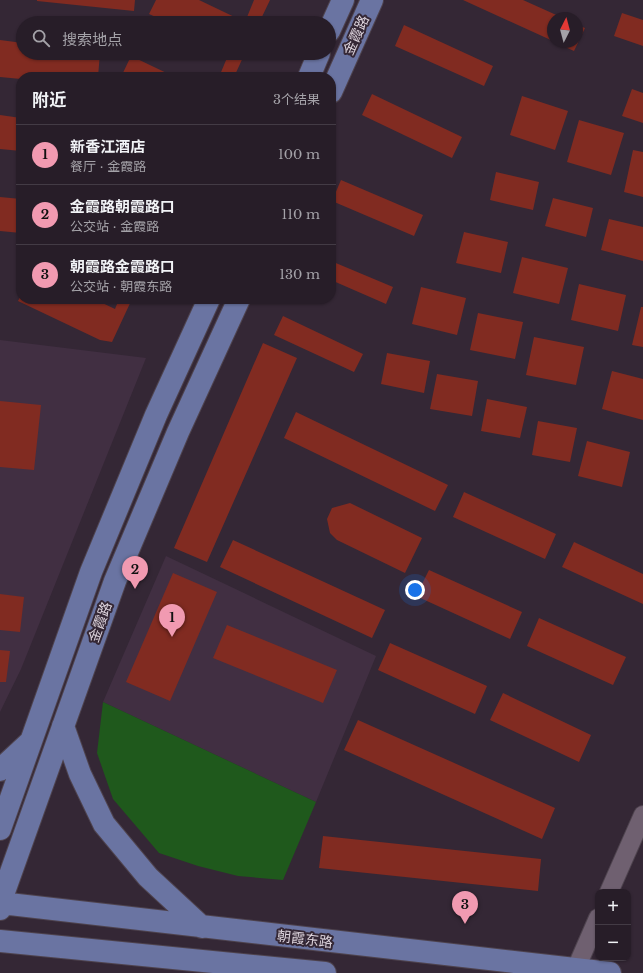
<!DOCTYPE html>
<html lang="zh">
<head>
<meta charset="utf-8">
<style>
  :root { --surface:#271d28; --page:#332a34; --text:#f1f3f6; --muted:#a4a2a8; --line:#433b45; --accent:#f19ab1 }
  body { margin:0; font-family:"Libre Baskerville","Noto Sans SC",serif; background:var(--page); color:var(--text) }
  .controls { position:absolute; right:12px; bottom:12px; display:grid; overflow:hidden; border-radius:8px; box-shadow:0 1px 3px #0004 }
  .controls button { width:36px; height:36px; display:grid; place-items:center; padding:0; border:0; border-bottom:1px solid var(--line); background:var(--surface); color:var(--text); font:20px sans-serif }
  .compass { position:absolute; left:547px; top:12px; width:36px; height:36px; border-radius:50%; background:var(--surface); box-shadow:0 1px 3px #0004; rotate:6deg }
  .you { position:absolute; left:415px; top:590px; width:14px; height:14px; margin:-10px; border:3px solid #fff; border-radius:50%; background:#1a73e8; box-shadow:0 0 0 6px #1a73e833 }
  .badge { display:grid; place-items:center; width:26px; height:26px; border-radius:50%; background:var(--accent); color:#111; font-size:13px; font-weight:700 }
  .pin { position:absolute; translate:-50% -33px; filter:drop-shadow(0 1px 2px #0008) }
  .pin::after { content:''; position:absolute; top:21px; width:14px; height:12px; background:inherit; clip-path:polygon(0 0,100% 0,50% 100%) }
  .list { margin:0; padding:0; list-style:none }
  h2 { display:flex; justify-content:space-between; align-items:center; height:52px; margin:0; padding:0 16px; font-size:17px }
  h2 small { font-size:13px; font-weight:400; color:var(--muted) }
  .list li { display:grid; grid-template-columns:26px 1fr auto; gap:12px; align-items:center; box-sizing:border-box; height:60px; padding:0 16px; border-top:1px solid var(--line) }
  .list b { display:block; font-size:15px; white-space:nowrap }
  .list p { margin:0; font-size:13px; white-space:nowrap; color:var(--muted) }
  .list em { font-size:13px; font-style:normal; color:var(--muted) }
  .icon { flex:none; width:22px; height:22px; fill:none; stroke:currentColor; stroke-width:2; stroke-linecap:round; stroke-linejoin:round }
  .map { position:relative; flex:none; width:643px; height:973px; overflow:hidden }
  .search { position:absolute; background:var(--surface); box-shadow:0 1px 3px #0004; left:16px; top:16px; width:320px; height:44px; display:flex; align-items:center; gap:10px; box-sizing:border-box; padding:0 14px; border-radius:22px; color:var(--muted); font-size:15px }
  .panel { position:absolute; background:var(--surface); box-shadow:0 1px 3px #0004; left:16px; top:72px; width:320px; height:232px; border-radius:16px }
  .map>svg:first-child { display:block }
  .built { fill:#412f42 }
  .green { fill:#1f591c }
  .building { fill:#812b21 }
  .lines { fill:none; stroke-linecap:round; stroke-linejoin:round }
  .minor-casing { stroke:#4e434e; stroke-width:20 }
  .major-casing { stroke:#4e434e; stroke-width:24 }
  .minor { stroke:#6f6070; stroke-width:18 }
  .major { stroke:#6a74a2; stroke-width:22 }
  .labels { text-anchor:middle; stroke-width:4; stroke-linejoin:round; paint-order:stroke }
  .street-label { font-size:14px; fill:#dcd3dc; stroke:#342735 }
</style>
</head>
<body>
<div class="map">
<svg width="643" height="973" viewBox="0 0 643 973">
  <rect width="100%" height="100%" fill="#342735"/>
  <path class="built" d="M0,340L146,358L21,669L0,712Z
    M166,556L376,656L316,802L103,702Z"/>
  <path class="green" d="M103,702L316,802L283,880L238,876L198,866L159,853L113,799L97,753Z"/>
  <path class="building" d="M37,0H135L134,11L37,1Z
    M156,0H199L245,22L254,0H270L259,23H169L149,14Z
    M463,0H523L563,18H553V41Z
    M622,13L643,20V46L614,36Z
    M404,25L493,66L484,86L395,46Z
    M577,25L585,28L574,51L554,42H577Z
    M0,40L23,43V53H100L98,77H21V79L0,77Z
    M229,53H245L234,77H219Z
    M131,56L175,77H121Z
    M632,89L643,93V123L622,116Z
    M372,94L462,137L452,158L362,115Z
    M522,96L568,111L555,150L510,135Z
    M0,115L21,118V151L0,149Z
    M579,120L624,133L611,175L567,162Z
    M633,150L643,152V197L624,192Z
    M496,172L539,182L533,210L490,200Z
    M341,180L423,215L414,236L332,201Z
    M0,197L21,199V233L0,231Z
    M553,198L593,208L586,237L545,226Z
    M609,219L643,227V261L601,250Z
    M464,232L508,242L501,273L456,263Z
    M522,257L568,268L559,304L513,293Z
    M331,261L393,287L386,304L331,280Z
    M579,284L626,295L618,331L571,320Z
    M421,287L466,298L457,335L412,324Z
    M21,295V299H94L115,309L119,299H132L112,342L100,340L18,301Z
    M641,307H643V347L632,345Z
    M478,313L523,322L515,359L470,350Z
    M283,316L363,354L354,372L274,335Z
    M534,337L584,347L576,385L526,375Z
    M263,343L297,358L207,562L174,548Z
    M387,353L430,361L424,393L381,384Z
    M612,371L643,379V420L602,409Z
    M437,374L478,381L472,416L430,409Z
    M487,399L527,407L520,438L481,431Z
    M0,401L41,405L34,470L0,467Z
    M296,412L448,485L435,511L284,438Z
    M538,421L577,428L570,462L532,455Z
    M587,441L630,452L622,487L578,476Z
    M464,492L556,534L545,559L453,517Z
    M350,503L422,538L405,573L337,540L330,533L327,519L332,508Z
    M233,540L385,610L372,638L220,567Z
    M574,542L643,574V604L562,567Z
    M429,570L522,612L510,639L416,596Z
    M173,573L217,592L170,701L126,682Z
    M0,594L24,597L20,632L0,630Z
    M539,618L626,657L613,685L527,646Z
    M227,625L337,670L323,703L213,658Z
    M390,643L487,686L475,714L378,670Z
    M0,650L10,651L6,682H0Z
    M503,693L591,735L579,762L490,720Z
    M358,720L555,808L542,839L344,750Z
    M323,836L541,859L538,891L319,868Z"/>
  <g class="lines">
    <defs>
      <path id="minor" d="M609,892L643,815
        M574,973L598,918"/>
      <path id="major" d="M329,31L343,0
        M309,77L319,53
        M331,92L372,0
        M63,726L80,774L104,824L148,877L202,927
        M0,770L29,743
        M0,829L91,572L156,415L209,299
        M0,903L610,973
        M0,909V903L115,581L178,432L239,299
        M0,941L325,973"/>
    </defs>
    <use href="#minor" class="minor-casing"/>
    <use href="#major" class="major-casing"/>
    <use href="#minor" class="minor"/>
    <use href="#major" class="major"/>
  </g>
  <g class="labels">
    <g class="street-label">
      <text transform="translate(356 35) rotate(-66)" y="5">金霞路</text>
      <text transform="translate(100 622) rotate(-70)" y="5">金霞路</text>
      <text transform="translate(305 939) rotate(7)" y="5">朝霞东路</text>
    </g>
  </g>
</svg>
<div class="controls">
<button>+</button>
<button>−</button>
</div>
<svg class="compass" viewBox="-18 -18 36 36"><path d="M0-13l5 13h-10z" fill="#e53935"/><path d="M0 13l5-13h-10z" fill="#a4a2a8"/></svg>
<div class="you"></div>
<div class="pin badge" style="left:172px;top:637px">1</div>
<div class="pin badge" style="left:135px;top:589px">2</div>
<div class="pin badge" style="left:465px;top:924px">3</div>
<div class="search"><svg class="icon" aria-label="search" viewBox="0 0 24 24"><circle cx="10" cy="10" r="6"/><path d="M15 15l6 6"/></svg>搜索地点</div>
<section class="panel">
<h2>附近<small>3个结果</small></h2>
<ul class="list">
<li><span class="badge">1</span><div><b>新香江酒店</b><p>餐厅 · 金霞路</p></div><em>100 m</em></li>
<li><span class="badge">2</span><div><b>金霞路朝霞路口</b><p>公交站 · 金霞路</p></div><em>110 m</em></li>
<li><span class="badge">3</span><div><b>朝霞路金霞路口</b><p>公交站 · 朝霞东路</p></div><em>130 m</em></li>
</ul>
</section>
</div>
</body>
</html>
